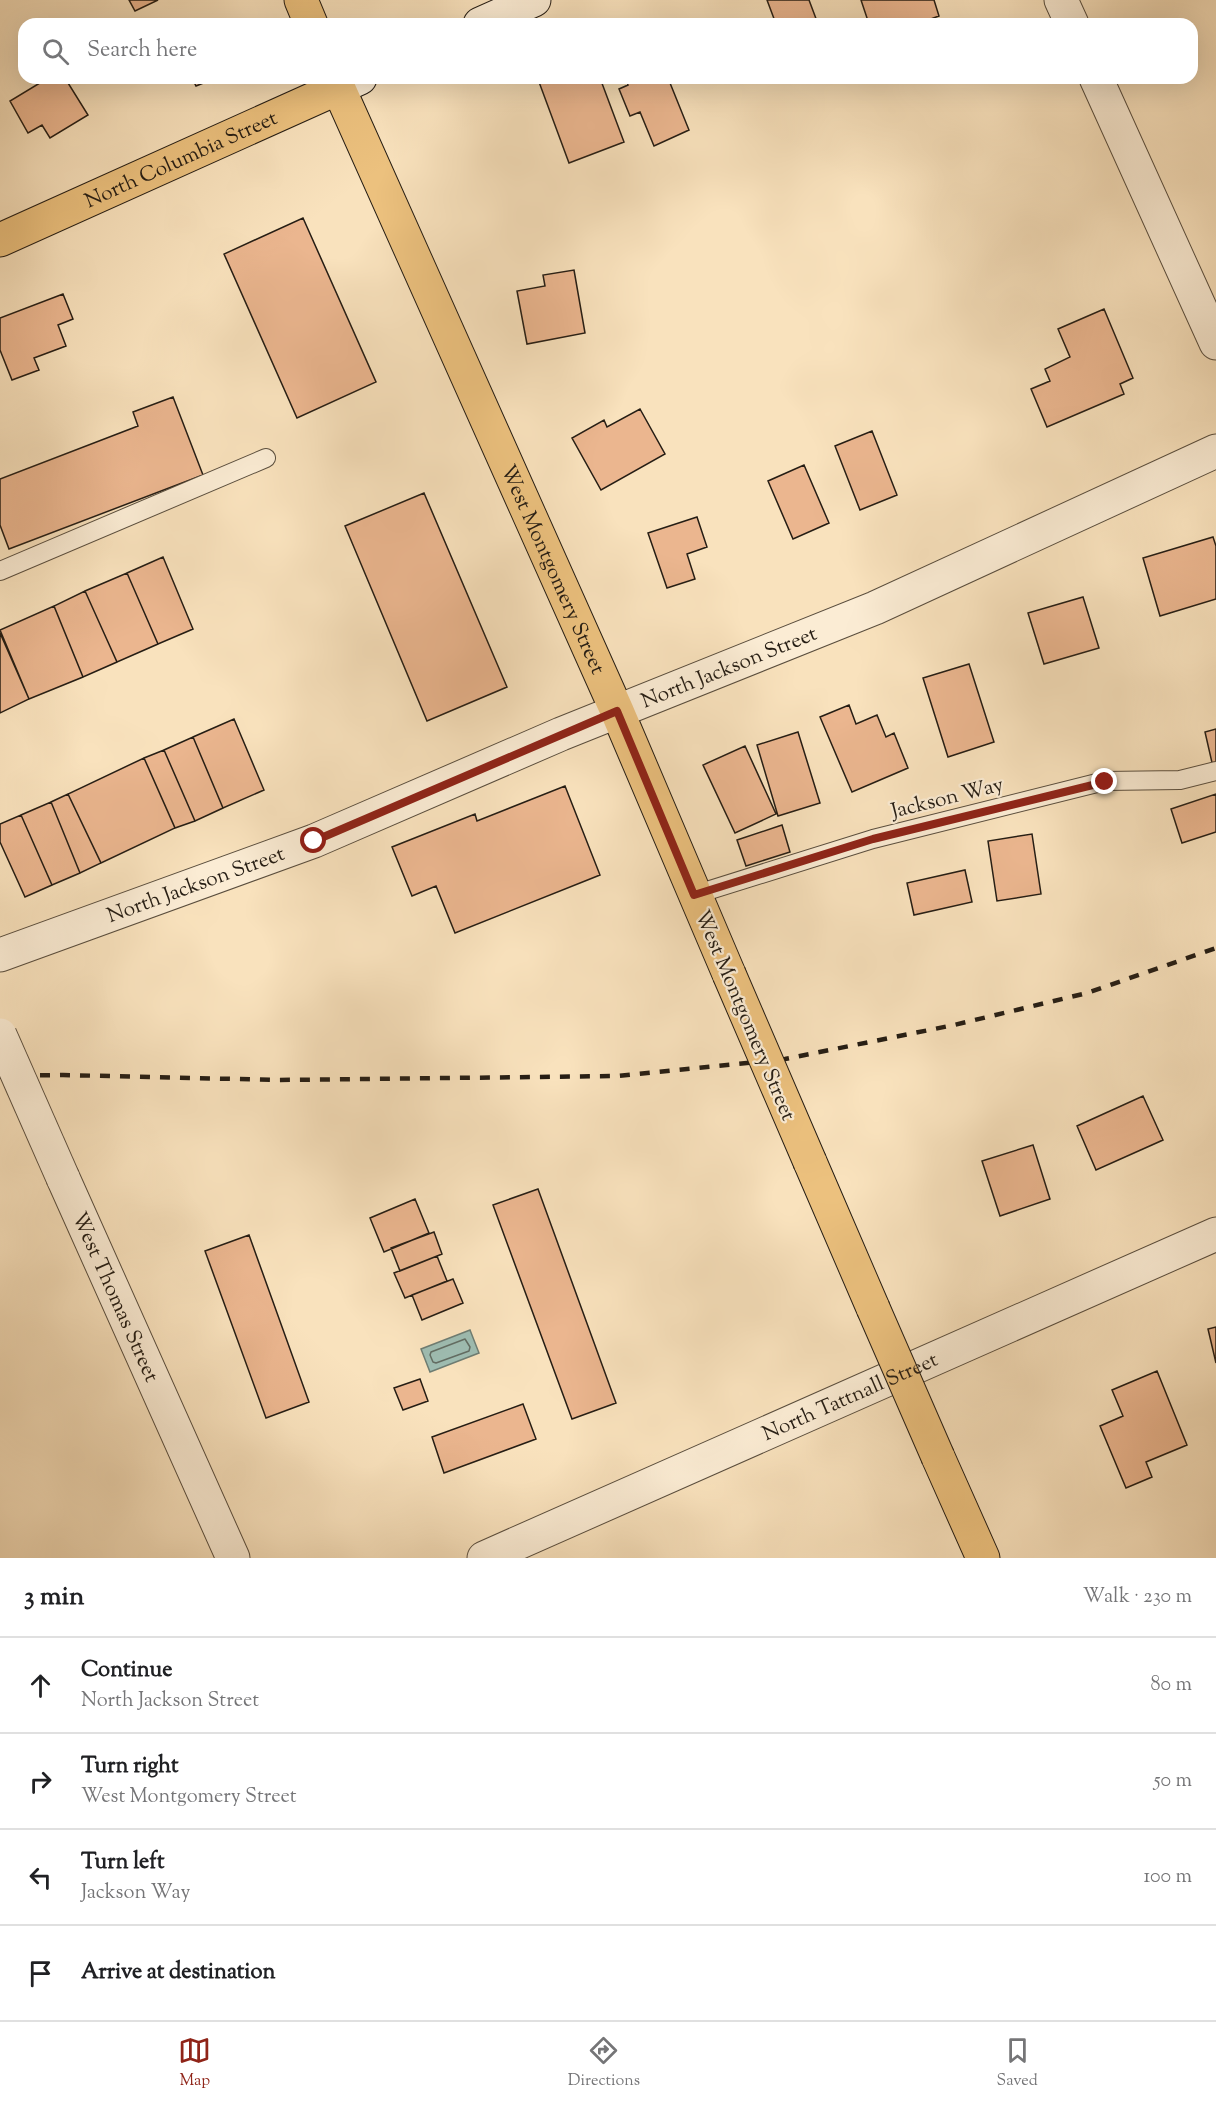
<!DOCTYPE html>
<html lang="en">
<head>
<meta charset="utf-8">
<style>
  :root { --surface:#fff; --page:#f6f6f6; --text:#202124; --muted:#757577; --line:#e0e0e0; --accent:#8f2418 }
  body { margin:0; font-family:"Sorts Mill Goudy",serif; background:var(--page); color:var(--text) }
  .stop { position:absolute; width:18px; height:18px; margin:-14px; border:4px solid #8f2418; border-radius:50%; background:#fff }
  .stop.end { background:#8f2418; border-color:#fff; box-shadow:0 2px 6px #0008 }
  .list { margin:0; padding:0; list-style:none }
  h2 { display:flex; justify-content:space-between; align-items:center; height:78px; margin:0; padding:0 24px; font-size:26px }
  h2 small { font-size:20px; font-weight:400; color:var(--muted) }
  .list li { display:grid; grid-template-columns:39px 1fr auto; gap:18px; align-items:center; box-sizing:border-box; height:96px; padding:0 24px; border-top:2px solid var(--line) }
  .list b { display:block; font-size:22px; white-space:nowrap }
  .list p { margin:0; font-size:20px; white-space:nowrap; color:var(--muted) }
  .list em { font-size:20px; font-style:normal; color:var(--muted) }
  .icon { flex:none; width:33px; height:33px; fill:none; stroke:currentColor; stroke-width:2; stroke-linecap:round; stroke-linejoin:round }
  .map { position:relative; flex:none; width:1216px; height:1558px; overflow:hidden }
  .search { position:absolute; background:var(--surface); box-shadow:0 6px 24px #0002; left:18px; right:18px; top:18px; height:66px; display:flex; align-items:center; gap:15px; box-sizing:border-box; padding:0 21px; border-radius:18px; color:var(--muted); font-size:22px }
  .sheet { height:462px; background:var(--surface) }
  nav { display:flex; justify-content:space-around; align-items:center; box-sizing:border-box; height:84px; border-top:2px solid var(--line); background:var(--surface); font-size:16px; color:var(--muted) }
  nav a { display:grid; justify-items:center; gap:3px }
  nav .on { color:var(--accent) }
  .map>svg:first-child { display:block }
  .water { fill:#9ebdb2; stroke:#6e7d73; stroke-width:1.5 }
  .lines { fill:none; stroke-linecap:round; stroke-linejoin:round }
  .shore { stroke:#626d63; stroke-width:1.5 }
  .building { fill:#ebb68f; stroke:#251d14; stroke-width:1.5 }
  .lane-casing { stroke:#5a4e3e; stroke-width:20 }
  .street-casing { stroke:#5a4e3e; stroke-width:35 }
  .secondary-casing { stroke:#251d14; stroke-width:35 }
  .primary-casing { stroke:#251d14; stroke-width:35 }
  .lane { stroke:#fbecd4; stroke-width:18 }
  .street { stroke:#fbecd4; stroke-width:33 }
  .secondary { stroke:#fbecd4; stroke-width:33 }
  .primary { stroke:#ecc17e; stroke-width:33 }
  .rail { stroke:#251d14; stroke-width:4.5; stroke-dasharray:10 10; stroke-linecap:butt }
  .street-bridge-casing { stroke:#5a4e3e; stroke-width:35; stroke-linecap:butt }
  .primary-bridge-casing { stroke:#251d14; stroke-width:35; stroke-linecap:butt }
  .street-bridge { stroke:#fbecd4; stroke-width:33 }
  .primary-bridge { stroke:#ecc17e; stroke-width:33 }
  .route { stroke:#8f2418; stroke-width:8 }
  .labels { text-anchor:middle; stroke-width:4.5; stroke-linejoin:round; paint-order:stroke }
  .street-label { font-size:21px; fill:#251d14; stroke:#fbecd4 }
</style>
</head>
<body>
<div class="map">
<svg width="1216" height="1558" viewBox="0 0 1216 1558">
  <rect width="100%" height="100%" fill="#f9e2bd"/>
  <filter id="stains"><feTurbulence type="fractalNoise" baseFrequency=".00333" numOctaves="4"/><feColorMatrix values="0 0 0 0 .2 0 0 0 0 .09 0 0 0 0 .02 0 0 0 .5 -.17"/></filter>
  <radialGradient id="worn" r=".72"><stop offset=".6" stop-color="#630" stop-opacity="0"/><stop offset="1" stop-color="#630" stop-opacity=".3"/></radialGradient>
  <path class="water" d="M470,1330L479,1353L430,1372L421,1349Z"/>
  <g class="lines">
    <path class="shore" d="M465,1339L470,1347L469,1351L436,1363L433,1362L430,1355L431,1352Z"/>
  </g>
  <path class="building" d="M129,0H158L135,11Z
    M767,0H809L818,24H776Z
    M861,0H934L939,16L917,24H869Z
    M48,78H65L88,115L50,138L42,125L28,133L10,101Z
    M192,78H216L196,86Z
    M549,78H600L624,142L569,163L539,82Z
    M625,78H668L689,130L654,146L640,112L630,116L619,89L628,85Z
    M303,218L376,382L297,418L224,254Z
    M574,270L585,333L527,344L517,291L545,286L543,275Z
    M63,294L73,319L58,325L66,346L34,358L39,370L12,380L0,350V318Z
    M1104,309L1133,378L1120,384L1124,394L1047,427L1031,389L1050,381L1045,369L1070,357L1058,329Z
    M173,397L203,475L9,549L0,525V479L138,426L133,412Z
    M640,409L665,454L601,490L572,438L604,420L607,427Z
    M872,431L897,495L860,510L835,446Z
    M804,465L829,523L793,539L768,481Z
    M424,493L507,687L427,721L345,526Z
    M697,517L707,547L687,554L695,579L667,588L648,533Z
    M1213,537L1216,546V599L1160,616L1143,558Z
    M163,557L193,629L158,644L127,573Z
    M127,573L158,644L117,662L85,591Z
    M85,591L117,662L83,677L54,606Z
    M1083,597L1099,648L1044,664L1028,613Z
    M54,606L83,677L29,699L0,630Z
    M0,633L29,699L0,713Z
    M969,664L994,742L948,757L923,678Z
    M849,705L856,724L877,715L886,737L894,733L908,768L852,792L820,717Z
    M234,719L264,790L223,808L193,737Z
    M1216,729V766L1213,767L1205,732Z
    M798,732L820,803L778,816L757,745Z
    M193,737L223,808L195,821L164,750Z
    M745,746L776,814L735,833L703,765Z
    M164,750L195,821L175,828L144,758Z
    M144,758L175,828L101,863L68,794Z
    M565,786L600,875L455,933L436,886L412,896L392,847L475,814L477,821Z
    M68,794L101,863L80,873L51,802Z
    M1216,794V832L1182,843L1171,809Z
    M51,802L80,873L52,885L21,815Z
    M21,815L52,885L25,897L0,842V824Z
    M782,825L790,852L746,866L737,840Z
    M1032,834L1041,894L997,901L988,841Z
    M965,870L972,902L914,915L907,883Z
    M1143,1096L1163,1140L1096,1170L1077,1126Z
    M1033,1145L1050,1199L1000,1216L982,1161Z
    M538,1189L616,1403L572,1419L493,1205Z
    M415,1199L429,1233L384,1252L370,1218Z
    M434,1232L442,1254L400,1271L391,1248Z
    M249,1235L309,1402L266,1418L205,1251Z
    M437,1256L447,1281L405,1298L394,1273Z
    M453,1279L463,1303L422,1320L412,1295Z
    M1216,1327V1363L1208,1329Z
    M1157,1371L1187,1445L1146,1462L1152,1477L1126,1488L1100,1426L1123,1416L1112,1390Z
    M420,1379L428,1401L403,1410L394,1388Z
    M523,1404L536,1439L444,1473L432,1437Z"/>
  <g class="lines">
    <defs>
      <path id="lane" d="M0,571L266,458
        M694,895L873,839L1105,781L1180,780L1216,771"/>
      <g id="street">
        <path d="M1061,0L1072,24"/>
        <path d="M1096,78L1216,343"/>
        <path id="s1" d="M0,955L314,841L561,734L875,608L1216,451"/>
        <path id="s2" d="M63,1178L233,1558"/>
        <path id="s3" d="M484,1558L1216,1234"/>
      </g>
      <path id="secondary" d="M480,24L534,0
        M338,88L360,78"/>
      <g id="primary">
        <path d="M301,0L311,24"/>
        <path id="s4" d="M334,78L617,711L729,974"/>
        <path id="s5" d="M0,240L338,88"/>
        <path d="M810,1162L873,1308"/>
        <path d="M938,1457L983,1558"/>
      </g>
    </defs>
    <use href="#lane" class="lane-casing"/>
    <use href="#street" class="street-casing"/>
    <use href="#secondary" class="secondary-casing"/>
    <use href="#primary" class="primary-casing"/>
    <use href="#lane" class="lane"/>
    <use href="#street" class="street"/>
    <use href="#secondary" class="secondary"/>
    <use href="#primary" class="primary"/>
    <path class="rail" d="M0,1076L63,1075L279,1080L618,1076L785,1059L954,1025L1087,993L1216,948"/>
    <defs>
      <path id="street-bridge" d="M0,1035L63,1178"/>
      <path id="primary-bridge" d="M729,974L810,1162
        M873,1308L938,1457"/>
    </defs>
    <use href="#street-bridge" class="street-bridge-casing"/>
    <use href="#primary-bridge" class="primary-bridge-casing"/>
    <use href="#street-bridge" class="street-bridge"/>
    <use href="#primary-bridge" class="primary-bridge"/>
  </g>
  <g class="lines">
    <path class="route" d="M314,841L617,711L694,895L873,839L1105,782"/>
  </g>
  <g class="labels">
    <g class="street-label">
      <text dy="7" stroke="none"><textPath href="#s5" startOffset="198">North Columbia Street</textPath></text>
      <text dy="7" stroke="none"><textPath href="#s4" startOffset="538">West Montgomery Street</textPath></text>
      <text dy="7" stroke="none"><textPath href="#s1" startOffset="784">North Jackson Street</textPath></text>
      <text transform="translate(947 797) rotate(-14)" y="7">Jackson Way</text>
      <text dy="7" stroke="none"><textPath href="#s1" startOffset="208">North Jackson Street</textPath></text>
      <text transform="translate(746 1015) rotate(67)" y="7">West Montgomery Street</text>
      <text dy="7" stroke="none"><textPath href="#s2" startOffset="130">West Thomas Street</textPath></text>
      <text dy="7" stroke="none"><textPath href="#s3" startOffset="400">North Tattnall Street</textPath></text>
    </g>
  </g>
  <rect width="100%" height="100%" filter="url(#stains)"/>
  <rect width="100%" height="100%" fill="url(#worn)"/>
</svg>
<div class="stop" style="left:314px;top:841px"></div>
<div class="stop end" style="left:1105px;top:782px"></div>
<div class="search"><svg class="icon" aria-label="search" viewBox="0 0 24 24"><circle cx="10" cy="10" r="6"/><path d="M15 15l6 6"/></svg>Search here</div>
</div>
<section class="sheet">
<h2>3 min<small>Walk · 230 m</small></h2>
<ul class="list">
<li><svg class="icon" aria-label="ahead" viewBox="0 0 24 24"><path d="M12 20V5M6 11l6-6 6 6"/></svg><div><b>Continue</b><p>North Jackson Street</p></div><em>80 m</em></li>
<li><svg class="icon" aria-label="right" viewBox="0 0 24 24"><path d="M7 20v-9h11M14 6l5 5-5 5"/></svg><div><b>Turn right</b><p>West Montgomery Street</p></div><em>50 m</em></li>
<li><svg class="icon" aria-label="left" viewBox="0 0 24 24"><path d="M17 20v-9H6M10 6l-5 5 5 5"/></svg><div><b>Turn left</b><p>Jackson Way</p></div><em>100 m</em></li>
<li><svg class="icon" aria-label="arrive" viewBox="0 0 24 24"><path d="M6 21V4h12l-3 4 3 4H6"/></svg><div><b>Arrive at destination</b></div></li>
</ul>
</section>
<nav>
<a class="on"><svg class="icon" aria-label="map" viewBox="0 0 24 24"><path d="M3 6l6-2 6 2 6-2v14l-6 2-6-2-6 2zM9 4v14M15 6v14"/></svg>Map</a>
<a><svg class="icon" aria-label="directions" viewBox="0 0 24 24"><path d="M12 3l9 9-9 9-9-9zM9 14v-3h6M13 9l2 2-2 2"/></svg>Directions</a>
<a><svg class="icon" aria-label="saved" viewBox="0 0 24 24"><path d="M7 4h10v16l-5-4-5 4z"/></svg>Saved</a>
</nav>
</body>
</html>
